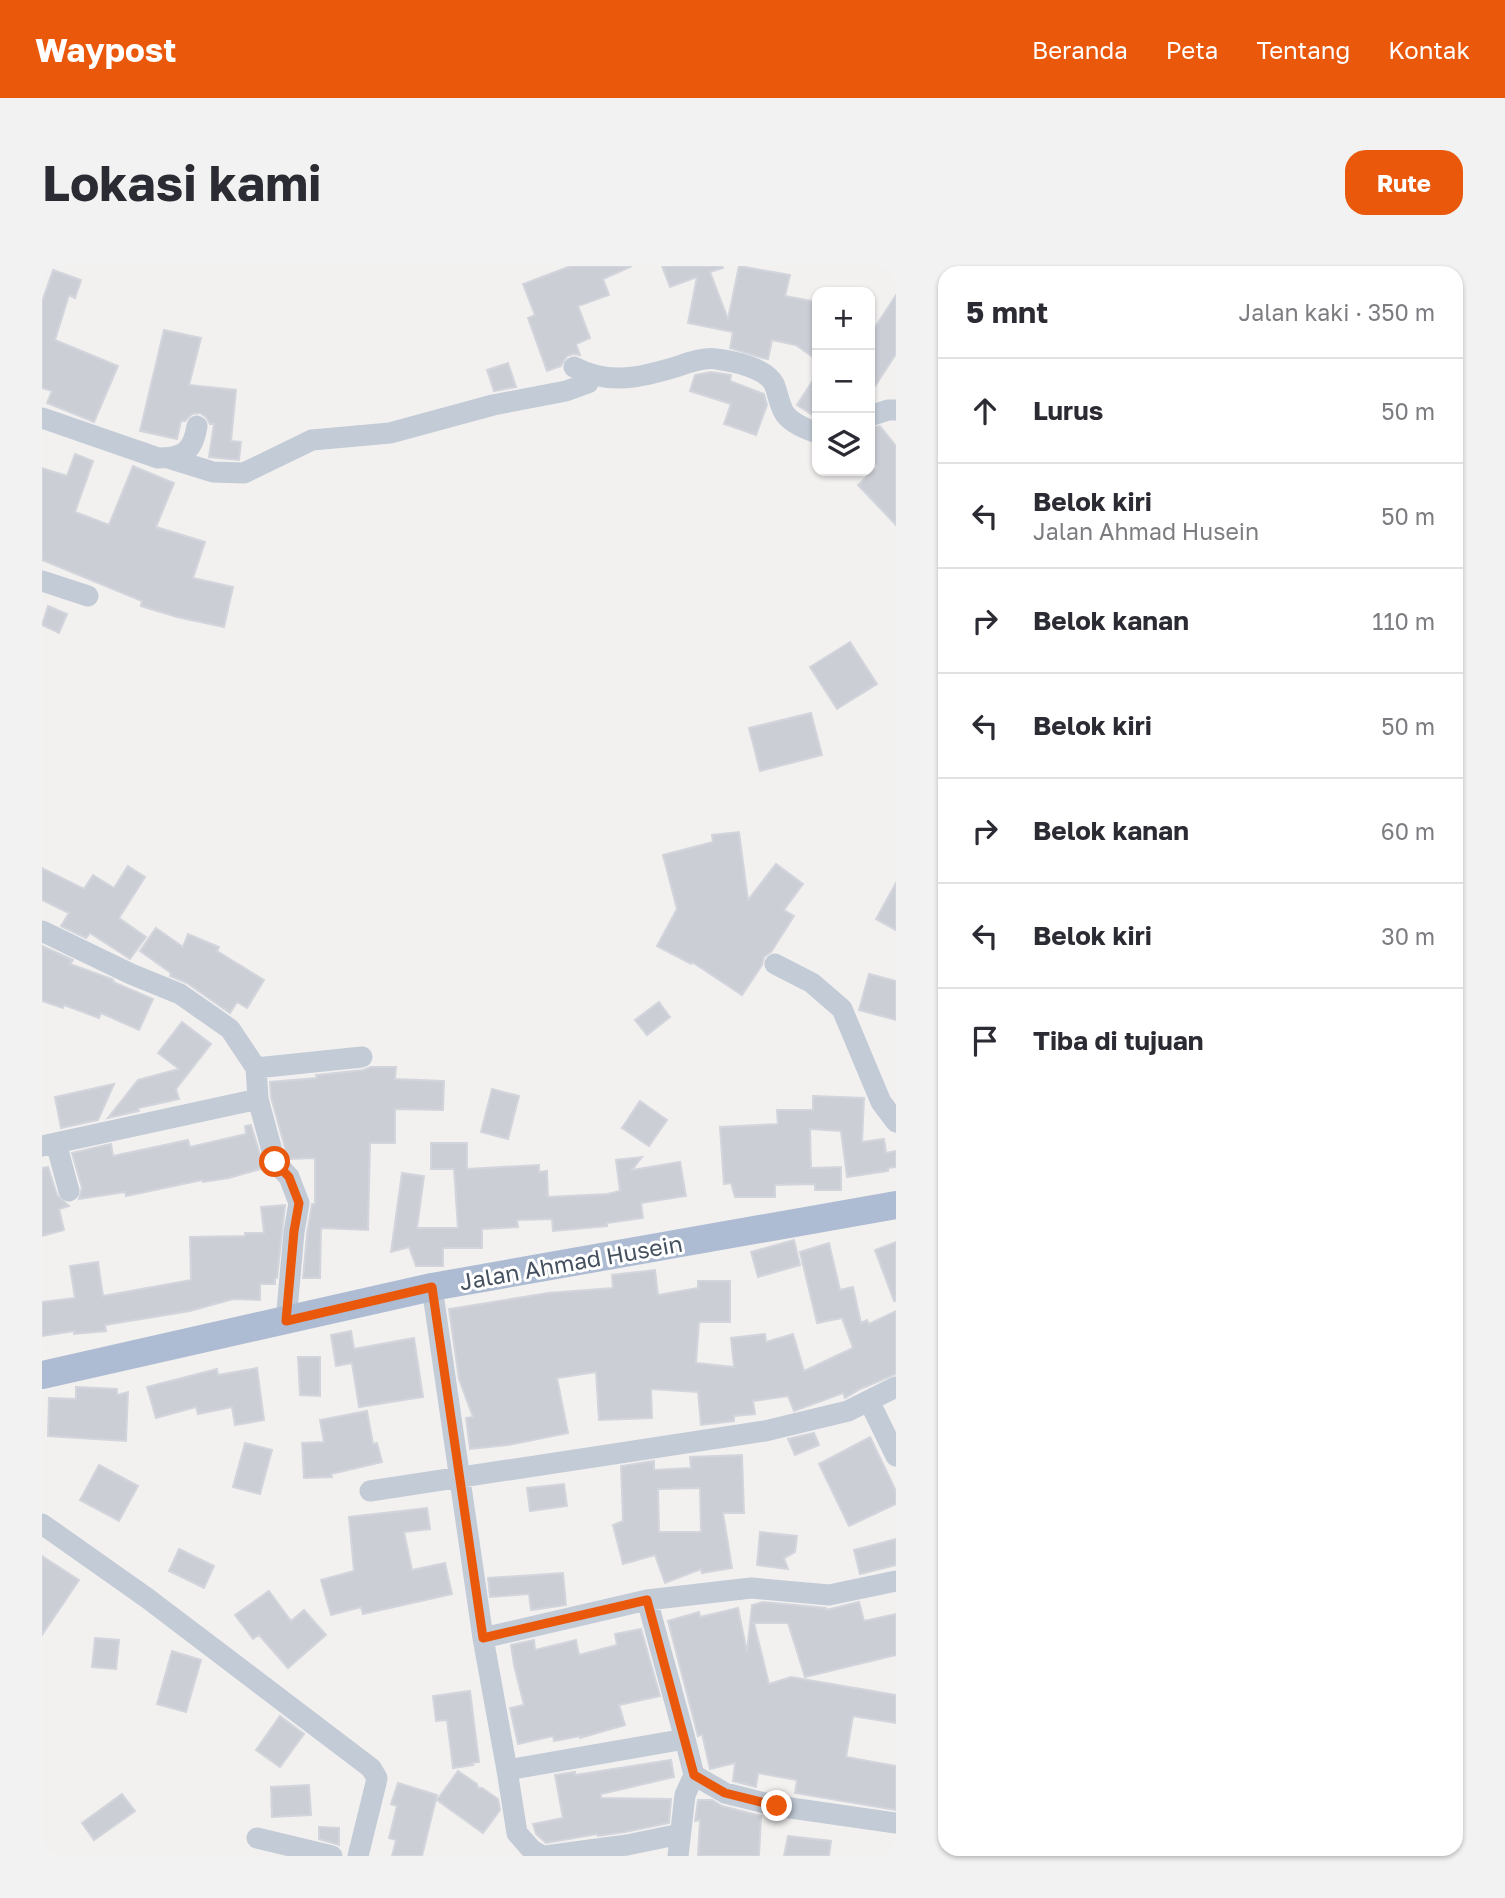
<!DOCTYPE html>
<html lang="id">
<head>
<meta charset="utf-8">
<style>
  :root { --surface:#fff; --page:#f2f2f3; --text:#2b2b33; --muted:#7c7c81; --line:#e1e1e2; --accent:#ea580c }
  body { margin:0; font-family:"Golos Text",sans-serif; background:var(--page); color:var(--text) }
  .controls { position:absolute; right:21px; top:21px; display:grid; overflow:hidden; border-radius:14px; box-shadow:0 2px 5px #0004 }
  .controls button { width:63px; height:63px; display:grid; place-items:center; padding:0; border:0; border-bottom:2px solid var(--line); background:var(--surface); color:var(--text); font:35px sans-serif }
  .stop { position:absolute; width:21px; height:21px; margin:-16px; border:5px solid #ea580c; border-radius:50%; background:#fff }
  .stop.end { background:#ea580c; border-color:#fff; box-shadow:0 2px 7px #0008 }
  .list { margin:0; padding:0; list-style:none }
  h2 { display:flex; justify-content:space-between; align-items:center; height:91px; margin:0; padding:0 28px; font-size:30px }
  h2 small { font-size:23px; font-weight:400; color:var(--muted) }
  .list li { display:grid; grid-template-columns:46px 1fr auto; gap:21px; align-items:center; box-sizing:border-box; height:105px; padding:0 28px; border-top:2px solid var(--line) }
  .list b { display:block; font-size:26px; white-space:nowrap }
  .list p { margin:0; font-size:23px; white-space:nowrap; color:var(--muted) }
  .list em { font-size:23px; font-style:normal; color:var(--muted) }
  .icon { flex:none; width:38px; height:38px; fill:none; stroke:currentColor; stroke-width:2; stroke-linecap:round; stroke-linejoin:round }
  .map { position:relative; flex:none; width:854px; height:1590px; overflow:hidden; border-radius:21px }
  header { display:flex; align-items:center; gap:42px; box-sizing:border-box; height:98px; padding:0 35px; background:var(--accent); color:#fff }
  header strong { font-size:33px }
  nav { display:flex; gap:38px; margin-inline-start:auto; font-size:24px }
  .intro { display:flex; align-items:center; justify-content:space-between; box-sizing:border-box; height:168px; padding:0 42px }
  h1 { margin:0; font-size:49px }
  .button { padding:18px 32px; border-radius:21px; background:var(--accent); color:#fff; font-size:24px; font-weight:700 }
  main { display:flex; gap:42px; padding:0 42px }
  aside { flex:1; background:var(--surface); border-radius:21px; box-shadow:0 2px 5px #0004 }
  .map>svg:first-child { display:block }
  .building { fill:#ccced6; stroke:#d3d5dc; stroke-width:2; fill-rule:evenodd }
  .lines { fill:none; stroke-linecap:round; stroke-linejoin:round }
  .minor { stroke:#c2cbd6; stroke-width:21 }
  .major { stroke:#adbcd2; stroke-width:28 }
  .route { stroke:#ea580c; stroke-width:9 }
  .labels { text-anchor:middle; stroke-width:6; stroke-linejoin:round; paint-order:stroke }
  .street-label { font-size:23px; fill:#465160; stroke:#fff }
</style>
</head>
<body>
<header>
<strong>Waypost</strong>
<nav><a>Beranda</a><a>Peta</a><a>Tentang</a><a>Kontak</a></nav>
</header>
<div class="intro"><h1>Lokasi kami</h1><a class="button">Rute</a></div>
<main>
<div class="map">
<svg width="854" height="1590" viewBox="0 0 854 1590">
  <rect width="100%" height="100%" fill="#f3f0f0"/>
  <path class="building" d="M529,0H590L561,13L567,29L536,40L548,72L534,78L538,89L531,88L525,90L519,100L505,105L486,52L493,49L481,18Z
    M620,0H680L681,2L668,6L686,53L697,0L748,9L743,30L775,36V94L754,79L730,74L726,93L721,92L688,82L691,66L646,57L655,11L628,21Z
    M11,4L39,14L33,32L27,29L13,74L76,100L52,156L5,137L10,125L0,122V36Z
    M854,29V88L828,128V69Z
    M122,64L159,72L147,119L194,124L189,175L199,176L197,194L167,191L172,158H168L164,151L158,147L150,148L143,155H139L135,173L98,165Z
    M466,97L474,121L452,125L445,104Z
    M669,106L689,109L688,115L722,128L725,139L714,169L682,158L689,138L648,125L653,109Z
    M775,108V152L755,139Z
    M838,160L854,180V259L816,219L835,201L828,192V163Z
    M33,188L51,195L33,246L67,259L91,200L132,217L114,261L163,276L151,312L191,321L182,361L135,351L99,340L100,335L0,294V202L25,210Z
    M6,340L25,348L17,367L0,359Z
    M808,376L835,418L795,443L768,401Z
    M769,447L780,489L718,505L707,462Z
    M697,566L706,634L734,598L761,618L742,644L752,650L729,686L722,691L720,699L700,729L650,696L649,698L615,680L635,643L621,589L671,576L670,569Z
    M86,600L103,611L77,652L104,671L88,693L48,667L44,672L19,660L27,647L0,634V602L42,623L51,609L72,622Z
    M854,617V664L834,653Z
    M114,662L141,681L146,668L177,681L175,685L222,714L205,742L195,736L188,747L145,717L128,710L129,707L98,685Z
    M0,680L31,694L28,698L70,713L72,715L71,716L111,733L97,764L59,747L57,752L22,739L21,742L0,735Z
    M827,708L854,715V754L817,744Z
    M617,736L628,751L605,769L593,754Z
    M140,756L169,778L134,823L137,833L96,842L97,845L66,852L96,814L137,803L116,787Z
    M329,801H354L353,813L402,815L401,844L353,843V877H328L326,964L279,962L278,1012H261L265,968L270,938H273V892L248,893L245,889L229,831L228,816L275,812L274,809L321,804Z
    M72,818L56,854L19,862L13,831Z
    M450,823L477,830L466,873L439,866Z
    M771,830L822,832L820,876L842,873L844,887L854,885V901L846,902V905L805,911L799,865L768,863L769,902L799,901V924H773V918L733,919V931H693L689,917L682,918L678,861L736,858L735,844H771Z
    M598,835L625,854L607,880L580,862Z
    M209,859L222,902L187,912L161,916L160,914L84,930L83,926L37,933L40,922L30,887L69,878L71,890L146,874L148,881L204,868L203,860Z
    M389,877H425V903L497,899V906L505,905L506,931L565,928L578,925L574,894L600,891L590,904L638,896L644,930L599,937L601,952L565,957V960L511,965L510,953L475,954L476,961L440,963V982H401V1000H374L367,981L349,986L360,907L382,910L375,962H416L412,903H389Z
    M6,901L15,929L27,940L17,943L22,964L0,970V902Z
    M243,939L235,1012H233V1018H218V1034L191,1033L148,1045L63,1059L64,1065L32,1068V1065L0,1070V1036L33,1032L28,1000L56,996L61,1030L149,1014L148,971L203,970V967H222L219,941Z
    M752,974L758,999L716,1011L709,986Z
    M854,976V1035H852L833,984Z
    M787,977L798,1024L811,1021L819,1057L825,1054L827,1058L854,1045V1108L818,1123L803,1132L801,1127L752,1145L746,1130L711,1135L713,1148L692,1150V1155L659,1159L656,1126L609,1123L610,1152L557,1154L554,1106L515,1112L526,1167L466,1179L428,1183L424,1152L431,1151L417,1113L407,1043L506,1027L571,1022L570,1009L613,1004L616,1029L656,1022V1015H688V1056H657L654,1097L692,1101L689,1072L723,1068L724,1076L751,1068L762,1105L811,1082L800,1052L775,1057L758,986Z
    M309,1065L312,1083L372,1072L381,1131L317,1141L310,1097L294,1100L289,1069Z
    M256,1091H278V1130L258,1129Z
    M215,1102L222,1154L193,1159L190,1141L156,1148L154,1141L114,1152L105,1121L175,1103L176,1109Z
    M34,1121L75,1123V1129L86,1126L84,1175L6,1170L7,1132L34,1133Z
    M325,1145L331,1178L335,1177L340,1196L289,1208L290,1211L262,1212L260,1177L282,1176L278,1154Z
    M772,1167L777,1179L753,1189L746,1173Z
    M828,1171L854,1225V1238L807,1260L777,1198Z
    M203,1177L230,1184L218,1228L191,1221Z
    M700,1189L702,1247H681L690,1302L660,1307L659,1303L623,1317L613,1289L581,1298L571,1259L581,1255L579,1200L612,1195V1204L649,1202L648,1191ZM658,1222L659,1266H617L616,1223Z
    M57,1199L96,1220L77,1255L38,1234Z
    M522,1218L525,1240L488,1245L485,1222Z
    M385,1242L388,1263L362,1266L370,1304L403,1297L410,1328L321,1348L319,1341L289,1349L279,1314L312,1305L307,1251Z
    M718,1266L755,1270L753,1286L742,1292L746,1303L715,1299Z
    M854,1273V1299L818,1308L812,1284Z
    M137,1283L172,1300L162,1322L127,1305Z
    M0,1290L37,1314L0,1369Z
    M521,1307L524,1339L489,1344L487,1328L448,1331L446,1312Z
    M227,1325L249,1355L262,1344L284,1369L246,1402L217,1369L211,1373L193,1349Z
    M721,1336L784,1342V1344L817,1336L822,1355L854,1348V1389L763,1411L746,1357H712L727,1418L749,1411L854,1429V1457L811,1450L804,1491L854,1500V1544L753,1527L755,1514L716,1507L714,1521L691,1515L693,1497L668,1503L660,1468L656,1470L626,1355L657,1346L658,1351L696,1342L705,1386L710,1339Z
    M599,1363L618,1430L577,1439L583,1459L538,1472V1470L512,1475L511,1470L476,1478L468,1442L482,1439L472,1399L469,1379L492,1374L493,1384L534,1374L537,1389L575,1379L573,1368Z
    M53,1372L77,1374L74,1403L50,1401Z
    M130,1385L159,1394L144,1446L115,1438Z
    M428,1425L437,1496L430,1497L431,1499L411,1502L405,1454L394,1455L391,1430Z
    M238,1450L262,1468L238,1501L214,1484Z
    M629,1494L632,1511L559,1528V1532L629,1533L627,1557L583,1566L556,1570L555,1568L504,1577L494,1568L491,1558L521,1552L513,1509L533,1506V1509Z
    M416,1505L435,1518L436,1522H440L456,1533L458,1544L441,1567L395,1534Z
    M356,1517L395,1529L380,1590H350L354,1574L347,1572L355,1540L349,1538Z
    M267,1519L269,1549L230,1551L229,1521Z
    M80,1528L93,1545L52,1574L40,1557Z
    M656,1534H670L680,1540L719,1550L717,1590H656L658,1554L653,1555Z
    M277,1561L297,1562V1579L277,1573Z
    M746,1570L789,1575L787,1590H742Z"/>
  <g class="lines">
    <path class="minor" d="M532,101C567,120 601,111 637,100C648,96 663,91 674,93C691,95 724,102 732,118C736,127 737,139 743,148C750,158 765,163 775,167
      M828,150L846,144H854
      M0,152L116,192C142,192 151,185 155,160
      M126,192L171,206L202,207L270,174L348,167L451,139L524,125L546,117L548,110
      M0,315L46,330
      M0,665L89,708L138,728L188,763L214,802L216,833L233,896L247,911L257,937L252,966L244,1055
      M733,698L770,717L800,743L839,836L854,856
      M214,802L320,791
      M14,877L27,925
      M0,880L216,833
      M390,1021L441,1372L465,1504L643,1473L652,1509L683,1527L735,1540L854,1557
      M827,1135L854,1190
      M328,1225L723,1165L806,1145L854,1121
      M0,1258L105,1332L329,1502L335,1512L334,1517L316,1590
      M605,1334L643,1473
      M441,1372L605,1334L709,1322L787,1329L854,1315
      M465,1504L475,1567L489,1583L500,1590
      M215,1572L290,1590
      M503,1590L585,1579L638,1568
      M636,1590L643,1529L652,1509"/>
    <path class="major" d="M0,1109L390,1021L854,939"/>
  </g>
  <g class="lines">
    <path class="route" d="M233,896L247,911L257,937L252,965L244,1055L390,1021L441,1372L605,1334L652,1509L683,1527L735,1540"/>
  </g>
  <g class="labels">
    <g class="street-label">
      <text transform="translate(529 997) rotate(-10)" y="8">Jalan Ahmad Husein</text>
    </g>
  </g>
</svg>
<div class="controls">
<button>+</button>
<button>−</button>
<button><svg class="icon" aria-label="layers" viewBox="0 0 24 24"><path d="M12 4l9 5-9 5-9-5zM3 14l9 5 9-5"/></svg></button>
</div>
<div class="stop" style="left:233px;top:896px"></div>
<div class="stop end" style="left:735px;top:1540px"></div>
</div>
<aside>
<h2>5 mnt<small>Jalan kaki · 350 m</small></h2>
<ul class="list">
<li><svg class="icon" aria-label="ahead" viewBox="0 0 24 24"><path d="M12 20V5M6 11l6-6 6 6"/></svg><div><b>Lurus</b></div><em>50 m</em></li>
<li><svg class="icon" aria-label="left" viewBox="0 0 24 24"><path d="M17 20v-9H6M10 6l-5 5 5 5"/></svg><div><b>Belok kiri</b><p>Jalan Ahmad Husein</p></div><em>50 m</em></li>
<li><svg class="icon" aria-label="right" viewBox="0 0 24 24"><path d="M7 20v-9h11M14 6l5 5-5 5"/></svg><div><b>Belok kanan</b></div><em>110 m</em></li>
<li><svg class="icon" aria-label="left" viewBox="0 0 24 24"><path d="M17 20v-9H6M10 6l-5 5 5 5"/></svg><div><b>Belok kiri</b></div><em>50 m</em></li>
<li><svg class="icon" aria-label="right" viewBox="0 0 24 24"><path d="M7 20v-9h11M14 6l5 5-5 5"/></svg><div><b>Belok kanan</b></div><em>60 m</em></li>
<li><svg class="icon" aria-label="left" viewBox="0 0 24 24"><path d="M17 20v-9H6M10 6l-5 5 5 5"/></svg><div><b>Belok kiri</b></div><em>30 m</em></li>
<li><svg class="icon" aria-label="arrive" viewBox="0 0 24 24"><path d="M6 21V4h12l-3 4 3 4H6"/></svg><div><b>Tiba di tujuan</b></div></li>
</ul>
</aside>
</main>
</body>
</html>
